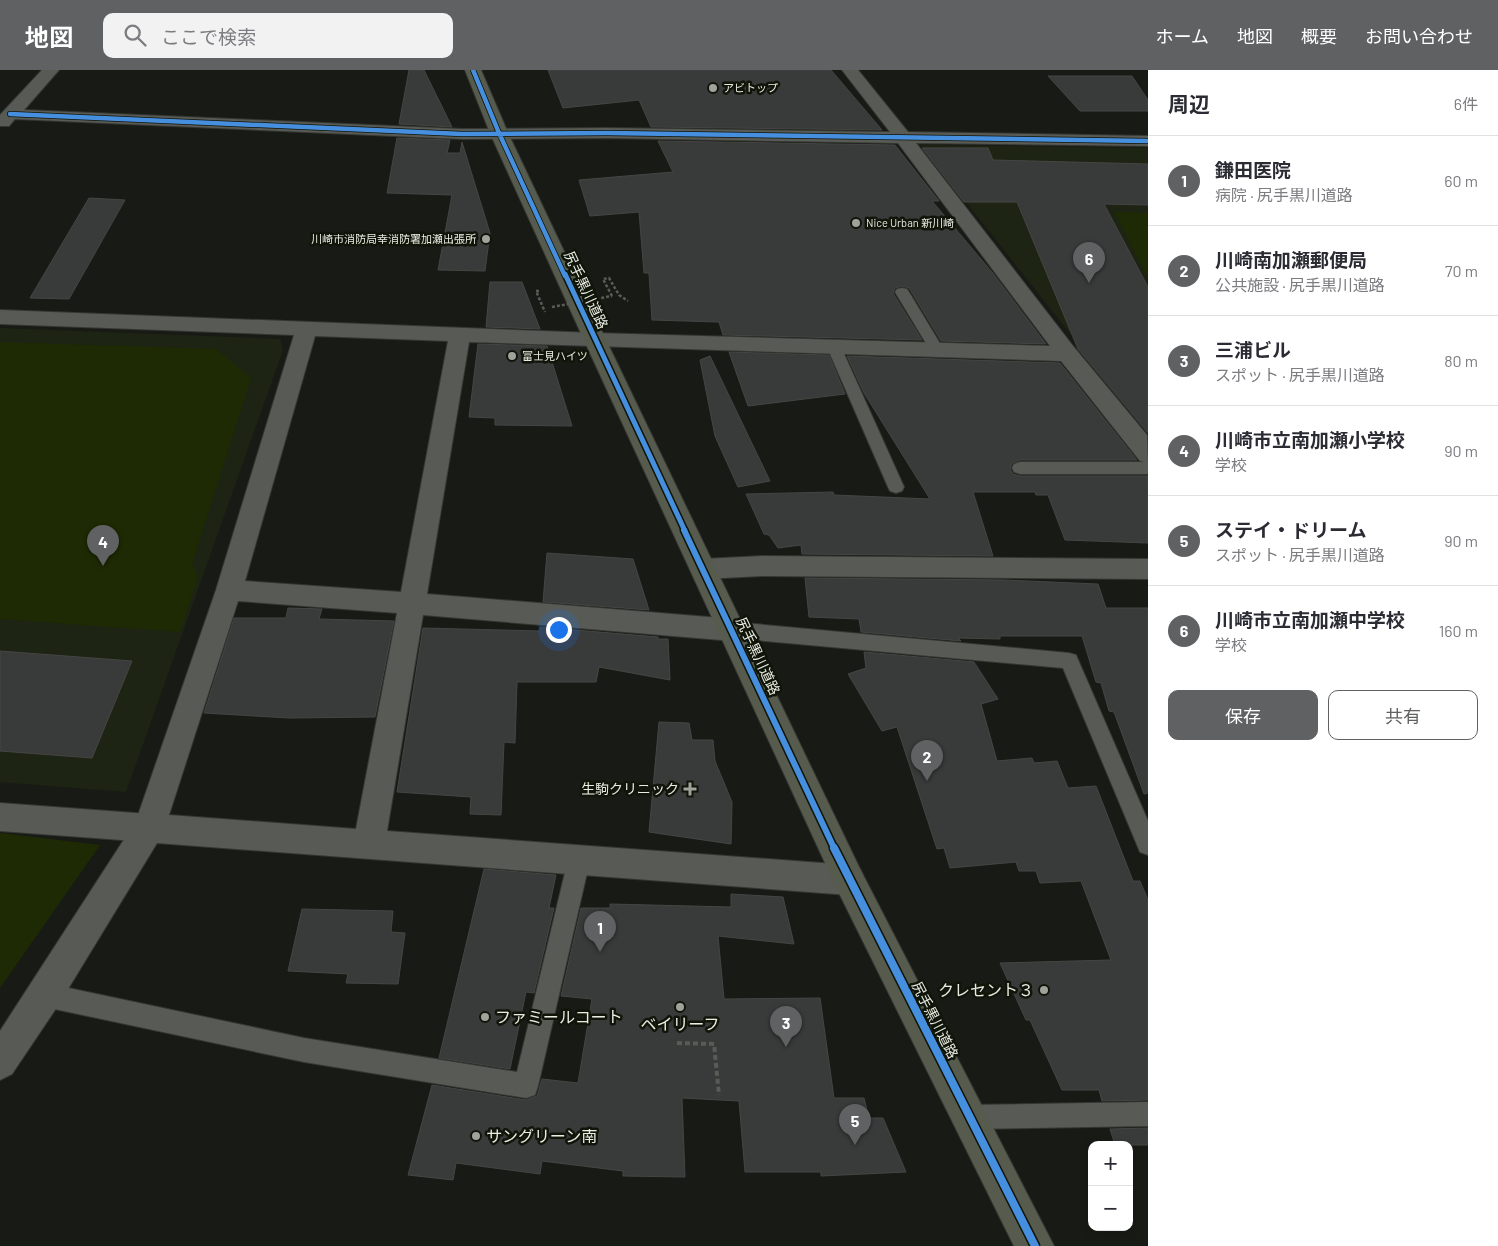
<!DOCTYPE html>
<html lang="ja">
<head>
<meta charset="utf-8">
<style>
  :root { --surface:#fff; --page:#f2f2f3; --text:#2b2b33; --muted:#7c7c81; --line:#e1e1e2; --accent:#5f6162 }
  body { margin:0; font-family:Barlow,"Noto Sans JP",sans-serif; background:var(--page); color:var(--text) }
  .controls { position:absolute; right:15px; bottom:15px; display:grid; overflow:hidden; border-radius:10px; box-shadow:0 2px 8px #0003 }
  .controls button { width:45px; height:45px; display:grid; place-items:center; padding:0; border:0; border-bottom:1px solid var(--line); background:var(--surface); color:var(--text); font:25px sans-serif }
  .you { position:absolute; left:558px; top:559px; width:18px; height:18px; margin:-12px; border:4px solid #fff; border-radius:50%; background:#1a73e8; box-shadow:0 0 0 8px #1a73e833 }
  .badge { display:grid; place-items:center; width:32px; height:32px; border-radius:50%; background:var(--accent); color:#fff; font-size:16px; font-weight:700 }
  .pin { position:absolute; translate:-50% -41px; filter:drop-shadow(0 1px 2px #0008) }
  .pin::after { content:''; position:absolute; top:26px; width:18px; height:15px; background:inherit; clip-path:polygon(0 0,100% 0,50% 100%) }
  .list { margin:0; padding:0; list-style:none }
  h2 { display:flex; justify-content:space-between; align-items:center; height:65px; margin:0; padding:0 20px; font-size:21px }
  h2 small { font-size:16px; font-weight:400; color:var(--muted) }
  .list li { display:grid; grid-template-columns:32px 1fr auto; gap:15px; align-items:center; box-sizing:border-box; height:90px; padding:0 20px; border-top:1px solid var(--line) }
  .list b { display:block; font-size:19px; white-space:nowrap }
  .list p { margin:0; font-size:16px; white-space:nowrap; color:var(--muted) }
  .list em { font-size:16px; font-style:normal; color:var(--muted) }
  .actions { display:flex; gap:10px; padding:15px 20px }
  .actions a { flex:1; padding:11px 0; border:1px solid var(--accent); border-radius:10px; text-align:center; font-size:18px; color:var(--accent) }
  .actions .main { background:var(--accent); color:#fff }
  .icon { flex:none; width:28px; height:28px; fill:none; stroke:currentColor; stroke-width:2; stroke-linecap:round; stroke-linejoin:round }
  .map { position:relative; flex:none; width:1148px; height:1176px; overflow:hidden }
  header { display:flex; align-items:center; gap:30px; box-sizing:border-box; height:70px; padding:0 25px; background:var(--accent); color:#fff }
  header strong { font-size:24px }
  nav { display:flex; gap:28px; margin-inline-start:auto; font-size:18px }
  .search { width:350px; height:45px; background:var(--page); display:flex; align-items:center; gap:12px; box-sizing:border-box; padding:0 18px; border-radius:10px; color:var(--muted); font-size:19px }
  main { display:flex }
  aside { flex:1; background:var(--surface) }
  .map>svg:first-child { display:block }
  .built { fill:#1e2413 }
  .green { fill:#1e2a03 }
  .building { fill:#393a3a; stroke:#454644 }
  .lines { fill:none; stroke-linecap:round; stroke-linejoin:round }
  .service-casing { stroke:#353732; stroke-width:2 }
  .minor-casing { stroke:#353732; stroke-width:2 }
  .tertiary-casing { stroke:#353732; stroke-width:2 }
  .primary-casing { stroke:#353732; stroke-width:2 }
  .path-far1 { stroke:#595b56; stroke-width:2.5; stroke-dasharray:3 2; stroke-linecap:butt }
  .path { stroke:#595b56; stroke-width:4; stroke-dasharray:5 3; stroke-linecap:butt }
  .service { fill:#585a56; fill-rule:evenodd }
  .minor { fill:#585a56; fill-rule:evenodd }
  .tertiary { fill:#585a56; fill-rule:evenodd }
  .primary { fill:#565b4e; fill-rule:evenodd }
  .path-bridge { stroke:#595b56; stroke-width:2.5; stroke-dasharray:3 2; stroke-linecap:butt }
  .cycleway-far3-casing { stroke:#101509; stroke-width:6 }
  .cycleway-far2-casing { stroke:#101509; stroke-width:8 }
  .cycleway-far1-casing { stroke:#101509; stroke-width:9 }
  .cycleway-casing { stroke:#101509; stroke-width:11 }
  .cycleway-far3 { stroke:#468fdf; stroke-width:4.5 }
  .cycleway-far2 { stroke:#468fdf; stroke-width:5 }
  .cycleway-far1 { stroke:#468fdf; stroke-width:6 }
  .cycleway { stroke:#468fdf; stroke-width:8 }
  .poi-dot { fill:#9fa39b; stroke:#101509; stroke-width:2 }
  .labels { text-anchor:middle; stroke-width:5; stroke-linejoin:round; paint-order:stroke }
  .far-poi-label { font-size:11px; fill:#e8ece3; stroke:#101509; text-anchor:start }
  .street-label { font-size:14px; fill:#e8ece3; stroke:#101509 }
  .poi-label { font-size:14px; fill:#e8ece3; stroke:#101509; text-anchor:end }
  .near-poi-label { font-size:16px; fill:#e8ece3; stroke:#101509; text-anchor:start }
</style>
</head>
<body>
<header>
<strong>地図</strong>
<div class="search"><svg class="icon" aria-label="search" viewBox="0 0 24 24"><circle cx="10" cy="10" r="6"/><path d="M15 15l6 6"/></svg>ここで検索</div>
<nav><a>ホーム</a><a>地図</a><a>概要</a><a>お問い合わせ</a></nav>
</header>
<main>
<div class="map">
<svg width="1148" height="1176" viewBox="0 0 1148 1176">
  <rect width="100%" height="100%" fill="#181b15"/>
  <path class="built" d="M921,75L1148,78V348L1136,347Z
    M0,258L280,269L283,280L126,722L0,712Z"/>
  <path class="green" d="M1115,142L1148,143V204H1146Z
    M0,272L216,279L251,308L192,494L198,507L180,562L0,549Z
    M0,763L100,775L0,918Z"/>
  <path class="building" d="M409,0H424L452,57L399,54Z
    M548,0H831L882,60L651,57L639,30L563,38Z
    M1048,6H1132L1148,30V41H1080Z
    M397,68L450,70L447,83H460L462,72L490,163L485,201L438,200L452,125L387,123Z
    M658,71L895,75L939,131H932L992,202L1046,274L941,271L909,218L902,216L895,218L893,223L922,270L723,265L719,252L652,250L649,203H644L639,142L590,146L579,110L673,102Z
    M922,78H988L993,90L1148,94V135L1104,134L1148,217V363L1078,279L1017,132H964Z
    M89,128L125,130L69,229L30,228Z
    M490,212H522L540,259L486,257Z
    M478,274L547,276L572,356L495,355V348L469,347Z
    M729,282L829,285L845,324L748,336Z
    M710,286L770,411L738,417L715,366L700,290Z
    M847,286L1060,293L1137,390H1020L1012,393L1010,399L1013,404L1020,406H1148V473L1065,470L1048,425H1036L1035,422H973L993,486L802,484L801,475L778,478L769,465L764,464L746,424L833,422L834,425L930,429L864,323Z
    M547,483L633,489L649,540L543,532Z
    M805,508L1004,510L1098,514L1106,538H1148V723L1144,724L1114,642L1109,641L1101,613L1096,612L1082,566H1000V569L958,568L961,571L861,562L859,549L809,547Z
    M288,538L322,539L319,549L394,551L375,647L289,648L204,643L234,548H286Z
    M540,557L658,567V569H668L670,610L599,597L596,612H517L515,673L504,672L501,745L470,744L471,727L397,722L423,558L540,561Z
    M0,581L132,591L92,688L0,681Z
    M864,582L974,592L998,629L981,634L997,691L1032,688L1034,693L1057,691L1068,718L1096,716L1133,811H1140L1148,830V1030L1102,1031L1099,1020H1062L1030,950H1026L1000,893L1111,890L1081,811L1040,813L1036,801H1019L1016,792L950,798L944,778L937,779L897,657L882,661L848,604L866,598Z
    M659,652L689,653L692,670H713L715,691L732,732L731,774L649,762Z
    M484,799L556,805L549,838H554L534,923L526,922L510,999L439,988Z
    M731,824L783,827L794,874L718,866L724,929L820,928L834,1028H864L869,1048H883L906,1102L821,1106V1102H745L739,1031L682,1028L685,1107L623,1106V1101L542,1091L540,1104L456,1093L453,1110L408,1105L432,1015L526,1030L537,1026L542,1009L578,1013L592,929L561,926L581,838H610V834L731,837Z
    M302,839L393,841L391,862L405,863L398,914L346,913L348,904L288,901Z
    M1148,1058V1075H1115L1110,1059Z"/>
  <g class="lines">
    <defs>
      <path id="service" d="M902,218L907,219L909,222L944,280L942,283H932L930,280L895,222L897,219Z
        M834,272L839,274L841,277L904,417L902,421L896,423L890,421L888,417L827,277L829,274Z
        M1020,392H1148V404H1020L1014,402L1012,398L1014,394Z
        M733,552L1069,583L1076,585L1148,751V785L1140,782L1063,598L733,568L727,565L724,560L727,555Z
        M579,780L587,783L590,790L538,1016L535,1025L526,1028L304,992L45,937L37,933L33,925L37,917L45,913L304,968L517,1002L568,790L571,783Z
        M1148,1032V1056L971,1059L962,1056L959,1047L962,1038L971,1035Z"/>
      <path id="minor" d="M42,0H59L24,40L462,59L607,58L890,62L842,0H858L908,62L1148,66V76L916,73L1073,276L1147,365L1148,393L1140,391L1061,291L469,272L427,524L733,549L743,552L746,560L743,568L733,571L423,545L387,761L849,795L860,799L865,810L860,821L849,825L157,773L57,937L12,1004L0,1010V961L136,751L216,520L294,265L0,254V240L595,263L1050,276L898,73L607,68L462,69L15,49L9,56H0V45ZM315,266L448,271L401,522L245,511ZM238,531L397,543L356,759L169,745Z
        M762,486L1148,489V509L762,506L703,509L694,506L690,499L694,492L703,489Z"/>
      <path id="tertiary" d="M0,733L149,744L160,748L164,758L160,768L149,772L0,761Z"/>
      <path id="primary" d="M465,0H481L508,63L606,270L860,799L1054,1176H1014L838,821L584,270L490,63Z"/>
    </defs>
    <use href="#service" class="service-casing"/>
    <use href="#minor" class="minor-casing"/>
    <use href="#tertiary" class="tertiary-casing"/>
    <use href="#primary" class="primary-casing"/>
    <path class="path-far1" d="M539,221H536L545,242
      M612,226L603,209L609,208L619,225L628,231"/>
    <path class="path" d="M677,973L714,974L719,1025"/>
    <use href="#service" class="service"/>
    <use href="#minor" class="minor"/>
    <use href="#tertiary" class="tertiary"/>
    <use href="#primary" class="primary"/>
    <path class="path-bridge" d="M552,237L612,226"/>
    <defs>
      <path id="cycleway-far3" d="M473,0L499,63L565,206
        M10,44L462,64L607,63L1148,71"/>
      <path id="cycleway-far2" d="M565,204L685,461"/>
      <path id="cycleway-far1" d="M684,460L835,780"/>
      <path id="cycleway" d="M834,778L1035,1176"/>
    </defs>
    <use href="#cycleway-far3" class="cycleway-far3-casing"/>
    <use href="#cycleway-far2" class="cycleway-far2-casing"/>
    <use href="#cycleway-far1" class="cycleway-far1-casing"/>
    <use href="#cycleway" class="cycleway-casing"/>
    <use href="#cycleway-far3" class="cycleway-far3"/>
    <use href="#cycleway-far2" class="cycleway-far2"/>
    <use href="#cycleway-far1" class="cycleway-far1"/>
    <use href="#cycleway" class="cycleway"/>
  </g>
  <g class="poi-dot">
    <circle cx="713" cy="18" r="5"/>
    <circle cx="856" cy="153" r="5"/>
    <circle cx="486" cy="169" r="5"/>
    <circle cx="512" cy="286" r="5"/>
    <path d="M687.5 711.5h5v5h5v5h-5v5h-5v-5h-5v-5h5z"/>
    <circle cx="1044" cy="920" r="5"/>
    <circle cx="680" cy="937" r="5"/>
    <circle cx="485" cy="947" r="5"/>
    <circle cx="476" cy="1066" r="5"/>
  </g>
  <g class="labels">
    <g class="far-poi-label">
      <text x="723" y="22">アビトップ</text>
      <text x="866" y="157">Nice Urban 新川崎</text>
      <text x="476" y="173" text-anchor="end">川崎市消防局幸消防署加瀬出張所</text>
      <text x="522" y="290">富士見ハイツ</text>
    </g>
    <g class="street-label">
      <text transform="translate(586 220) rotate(65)" y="5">尻手黒川道路</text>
      <text transform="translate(758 586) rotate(65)" y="5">尻手黒川道路</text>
      <text transform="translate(935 950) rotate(63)" y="5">尻手黒川道路</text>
    </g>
    <g class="poi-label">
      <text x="679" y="724">生駒クリニック</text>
    </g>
    <g class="near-poi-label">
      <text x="1034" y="926" text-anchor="end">クレセント３</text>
      <text x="495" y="953">ファミールコート</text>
      <text x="680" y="960" text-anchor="middle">ベイリーフ</text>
      <text x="486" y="1072">サングリーン南</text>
    </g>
  </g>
</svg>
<div class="controls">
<button>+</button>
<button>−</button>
</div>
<div class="you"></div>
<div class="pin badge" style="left:600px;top:882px">1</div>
<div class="pin badge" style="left:927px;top:711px">2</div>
<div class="pin badge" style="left:786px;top:977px">3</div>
<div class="pin badge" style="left:103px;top:496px">4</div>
<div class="pin badge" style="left:855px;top:1075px">5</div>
<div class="pin badge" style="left:1089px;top:213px">6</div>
</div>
<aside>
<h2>周辺<small>6件</small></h2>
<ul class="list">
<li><span class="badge">1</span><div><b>鎌田医院</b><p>病院 · 尻手黒川道路</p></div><em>60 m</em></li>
<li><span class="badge">2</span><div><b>川崎南加瀬郵便局</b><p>公共施設 · 尻手黒川道路</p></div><em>70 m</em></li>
<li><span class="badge">3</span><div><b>三浦ビル</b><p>スポット · 尻手黒川道路</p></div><em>80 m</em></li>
<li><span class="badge">4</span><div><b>川崎市立南加瀬小学校</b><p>学校</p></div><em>90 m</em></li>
<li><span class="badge">5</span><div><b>ステイ・ドリーム</b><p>スポット · 尻手黒川道路</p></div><em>90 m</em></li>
<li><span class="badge">6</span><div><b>川崎市立南加瀬中学校</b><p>学校</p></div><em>160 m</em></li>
</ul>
<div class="actions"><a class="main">保存</a><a>共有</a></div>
</aside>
</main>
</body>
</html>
